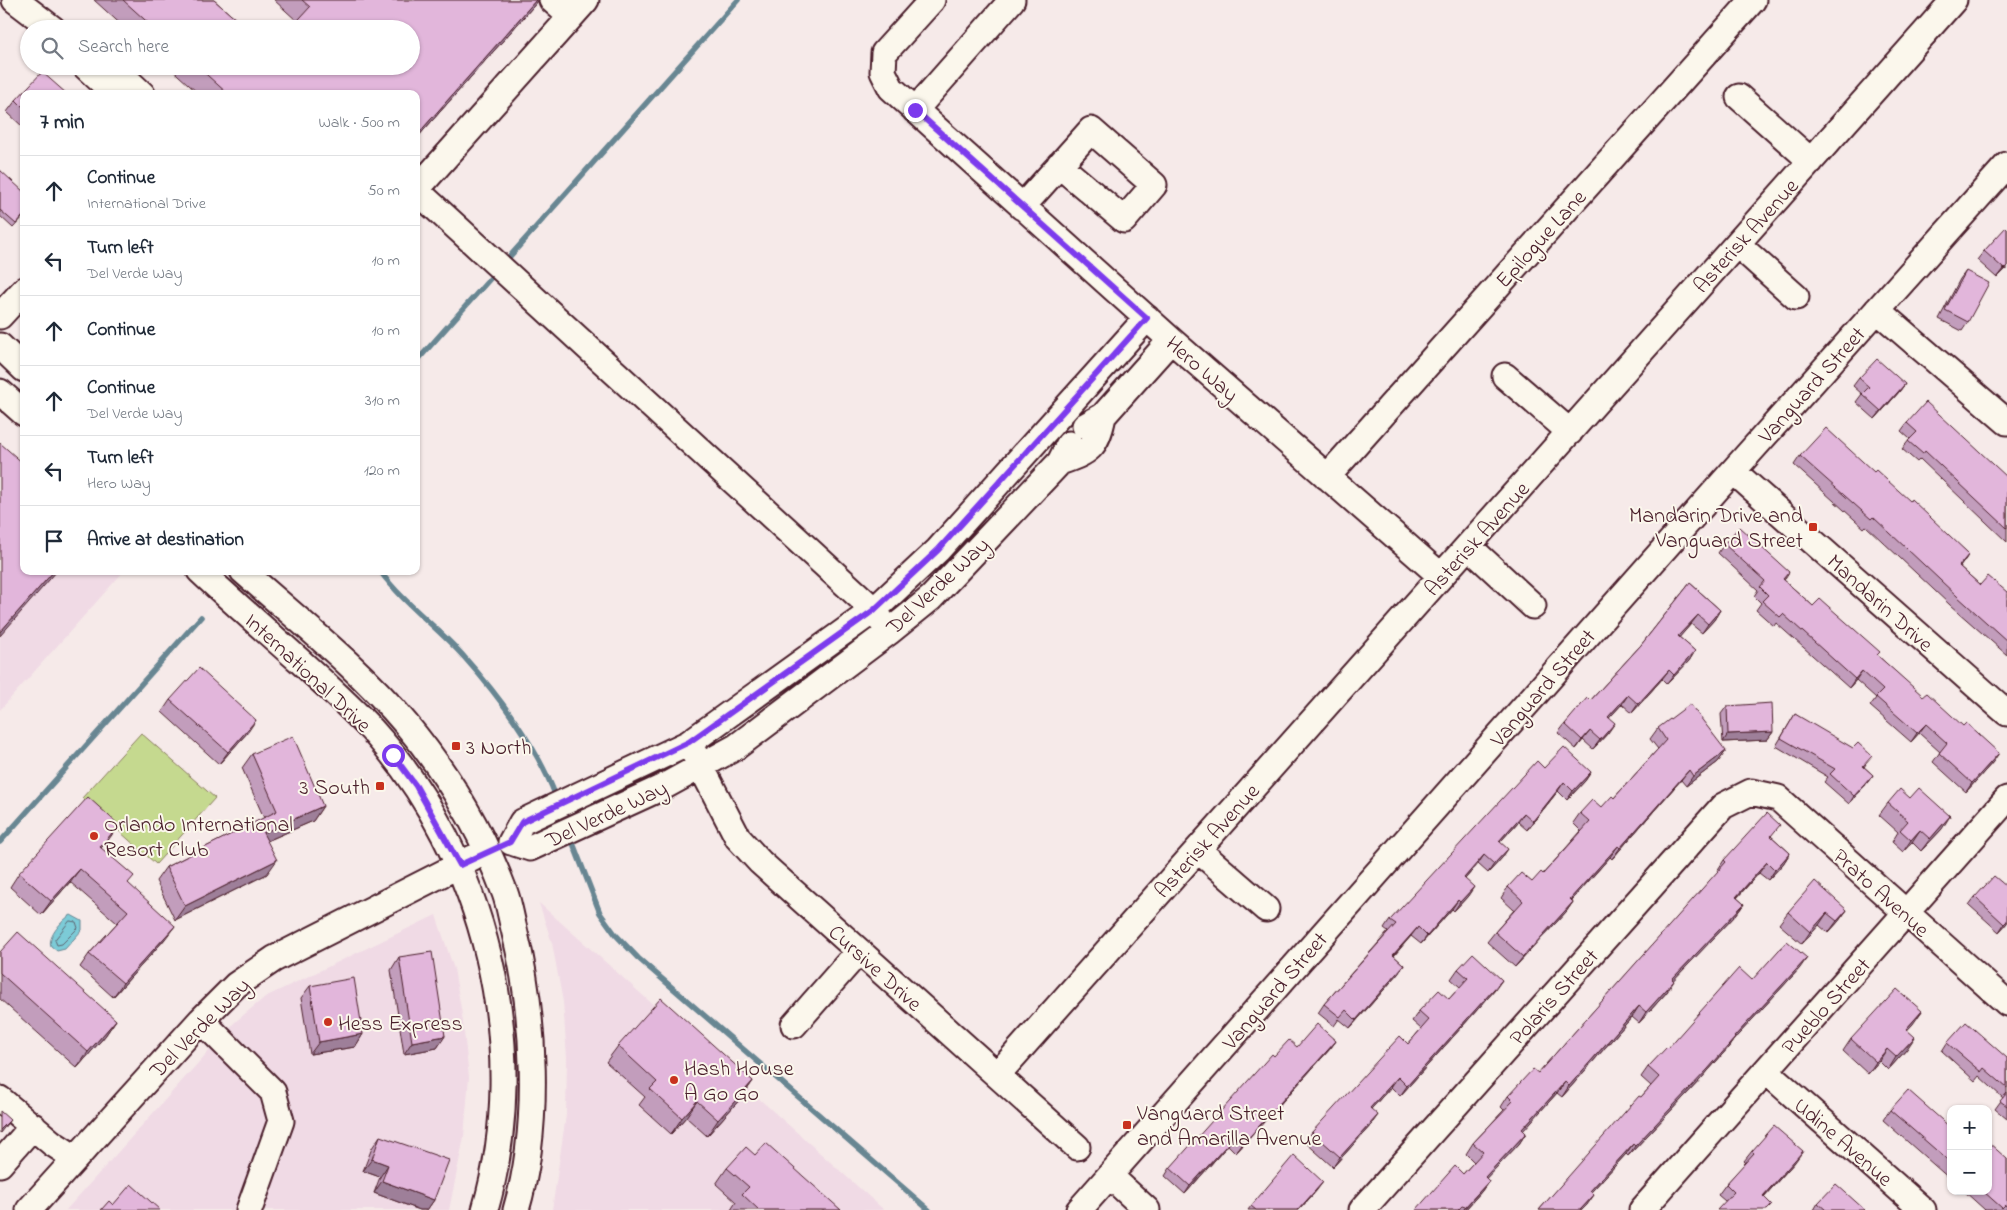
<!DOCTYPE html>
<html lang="en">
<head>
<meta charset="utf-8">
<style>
  :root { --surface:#fff; --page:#f6f6f7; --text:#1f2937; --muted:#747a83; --line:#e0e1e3 }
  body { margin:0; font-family:"Indie Flower",sans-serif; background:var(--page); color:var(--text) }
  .controls { position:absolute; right:15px; bottom:15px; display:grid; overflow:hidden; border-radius:10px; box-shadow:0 1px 4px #0004 }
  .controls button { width:45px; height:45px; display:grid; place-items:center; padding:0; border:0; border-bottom:1px solid var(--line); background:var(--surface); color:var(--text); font:25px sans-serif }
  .stop { position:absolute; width:15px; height:15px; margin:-11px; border:4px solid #7c3aed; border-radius:50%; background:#fff }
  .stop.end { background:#7c3aed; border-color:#fff; box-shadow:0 1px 5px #0008 }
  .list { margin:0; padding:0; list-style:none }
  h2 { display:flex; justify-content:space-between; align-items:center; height:65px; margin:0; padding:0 20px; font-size:21px }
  h2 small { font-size:16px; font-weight:400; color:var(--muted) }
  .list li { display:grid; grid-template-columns:32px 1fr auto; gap:15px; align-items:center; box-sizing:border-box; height:70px; padding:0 20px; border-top:1px solid var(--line) }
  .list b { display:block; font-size:19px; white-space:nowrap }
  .list p { margin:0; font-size:16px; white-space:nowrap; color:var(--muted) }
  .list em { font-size:16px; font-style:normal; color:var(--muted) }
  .icon { flex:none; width:28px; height:28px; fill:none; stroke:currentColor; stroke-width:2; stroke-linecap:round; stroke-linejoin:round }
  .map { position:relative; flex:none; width:2007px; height:1210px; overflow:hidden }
  .search { position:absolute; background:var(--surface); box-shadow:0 1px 4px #0004; left:20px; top:20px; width:400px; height:55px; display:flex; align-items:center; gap:12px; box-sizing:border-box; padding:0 18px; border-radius:28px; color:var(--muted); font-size:19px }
  .panel { position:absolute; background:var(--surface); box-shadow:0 1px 4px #0004; left:20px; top:90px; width:400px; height:485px; border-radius:10px }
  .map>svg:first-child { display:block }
  .built { fill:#f0dae5 }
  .green { fill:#c5d98f; stroke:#887c5d }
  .water { fill:#7bcbd7; stroke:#678692 }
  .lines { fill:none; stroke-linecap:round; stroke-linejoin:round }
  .shore { stroke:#5e6470; stroke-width:1 }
  .stream { stroke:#678692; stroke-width:5.5 }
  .minor-casing { stroke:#4a1f2b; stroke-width:29 }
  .minor { stroke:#fbf7ec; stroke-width:25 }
  .wall { fill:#c29dbc; stroke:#4a1f2b }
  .shaded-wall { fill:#9e7f99; stroke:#4a1f2b }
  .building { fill:#e2b6db; stroke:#4a1f2b }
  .route { stroke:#7c3aed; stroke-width:6 }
  .poi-dot { fill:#c8321e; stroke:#fbf7ec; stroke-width:2 }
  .labels { text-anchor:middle; stroke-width:4; stroke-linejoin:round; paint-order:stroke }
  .street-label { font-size:22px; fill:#4a1f2b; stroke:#fbf7ec }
  .poi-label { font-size:22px; fill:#4a1f2b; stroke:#fbf7ec; text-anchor:start }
</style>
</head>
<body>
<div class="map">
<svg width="2007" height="1210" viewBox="0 0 2007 1210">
  <rect width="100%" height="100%" fill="#f6eae9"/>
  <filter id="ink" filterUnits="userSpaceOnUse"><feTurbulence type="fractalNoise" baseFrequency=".02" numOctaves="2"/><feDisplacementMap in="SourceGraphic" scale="10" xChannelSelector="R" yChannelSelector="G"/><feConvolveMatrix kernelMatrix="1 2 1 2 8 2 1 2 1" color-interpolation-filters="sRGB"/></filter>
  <g filter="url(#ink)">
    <path class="built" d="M0,455L24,571H124L0,710Z
      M539,903L884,1210H552L566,1115L567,1058L563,1002L552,943Z
      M436,915L454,969L462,1014L469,1077L464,1137L449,1210H66L234,1023L265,997Z"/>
    <path class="green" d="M141,733L215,798L156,864L82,798Z"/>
    <path class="water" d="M71,915L82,921V930L65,949L57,951L51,946C47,937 63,919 71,915Z"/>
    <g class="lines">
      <path class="shore" d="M70,921L76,922L78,928L62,944L57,945L55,940Z"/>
      <path class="stream" d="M504,263L738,0
        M416,362L496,272
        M380,571C404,604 439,628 465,658C499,696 539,750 556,797
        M571,838L600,913L615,934L638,958L929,1210
        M0,842L201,617"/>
      <defs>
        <path id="minor" d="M15,0L53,29
          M552,0L571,17
          M586,0L416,190L874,610L889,632
          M932,0L884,53L883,72L891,88L1171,340L1441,576
          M85,66L115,94
          M112,66L142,94
          M1739,97L1811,161
          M915,110L1012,0
          M1022,207L1091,130L1154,185L1124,220L1059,165
          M1737,244L1796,297
          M1877,310L2007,422
          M0,316L24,290
          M0,346L24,369
          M1505,376L1570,432
          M0,392L24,413
          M1085,426L1103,416L1171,340
          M1060,462C1089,452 1097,448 1103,416
          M1733,471L2007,713
          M1327,477L1753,0
          M1468,546L1533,606
          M200,571C233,602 267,632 301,662C325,684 350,706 372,730C485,855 532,1047 485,1210
          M243,571C298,620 358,667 406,724C447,773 482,832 505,893C509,904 511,917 514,929C535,1014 541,1126 516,1210
          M694,753L738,838L760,862L1077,1147
          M511,842L522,822L689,743L874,610L938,550L1147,318
          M511,842L530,848L663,787L736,747L889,632L931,598L1060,462L1069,444
          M1198,850L1266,909
          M201,1020L273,1092L281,1121L249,1210
          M794,1025L859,951
          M1766,1071L1923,1210
          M997,1075L1954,0
          M0,1099L52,1143L75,1158
          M0,1164L33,1126
          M1110,1176L1147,1210
          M29,1210L201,1020L236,985L274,959L473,858
          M1079,1210L1733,471L2007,165
          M1362,1210L1723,806L1751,792L1778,798L2007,1003
          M1642,1210L2007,799"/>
      </defs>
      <use href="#minor" class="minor-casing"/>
      <use href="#minor" class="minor"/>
    </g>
    <path class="wall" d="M94,0H214L247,29H126Z
      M274,0H539L416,139V94H199L168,66H411L297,21Z
      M24,94V128L7,112L16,100Z
      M0,170L24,216L13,228L0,216Z
      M2007,228V270L2006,269L1997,278L1977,260L1984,251Z
      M1966,271L1968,322L1962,331L1939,319L1960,279Z
      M1859,378L1905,384L1899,392L1875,419L1856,402L1862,394L1853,386Z
      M1907,423L2007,477V542L1920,459L1917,462L1902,449L1910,439L1901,431Z
      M1800,456L1874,472L1969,554L1960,567L1980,585L2007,592V655L1950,605L1866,526L1864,528L1794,465Z
      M1724,544L1789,572L1784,580L1813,606L1877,655L1993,762L1966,792L1933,762L1940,752L1919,733L1911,742L1870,706L1876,698L1856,680L1849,688L1776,623L1774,626L1756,610L1761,603L1754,596L1758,590L1718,553Z
      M1690,583L1720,610L1714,620L1702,633L1691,624L1679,637L1695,651L1689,661L1667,684L1662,679L1632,713L1622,704L1609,718L1608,733L1593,749L1583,740L1576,749L1558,733L1565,724L1590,701L1641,645Z
      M170,700L248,732L219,764L162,712Z
      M1727,706L1773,732L1767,740L1723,742L1721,714Z
      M1795,714L1866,764L1864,767L1873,775L1867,783L1849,804L1824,782L1828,777L1776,746Z
      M1658,728L1726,751L1718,762L1686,786L1681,780L1612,859L1610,857L1572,900L1573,902L1566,912L1515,967L1487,942L1495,932L1514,910L1501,898L1508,887L1532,882L1543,874L1581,831L1573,823L1580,813L1601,808L1614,798L1658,749L1650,739Z
      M252,754L323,806L313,821L267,841V874L175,920L156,881L166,867L264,818L242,768Z
      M1544,768L1591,772L1585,781L1567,800L1558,791L1527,830L1518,822L1500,842L1502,858L1488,873L1478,864L1465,879L1468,896L1454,911L1452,909L1421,944L1411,936L1394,956L1404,965L1398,974L1350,1028L1339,1019L1334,1026L1318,1013L1324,1004L1388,932L1384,929L1390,920Z
      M1888,803L1942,829L1921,851L1912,842L1903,852L1892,842L1898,832L1879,815Z
      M1772,837L1790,853L1783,864L1768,880L1759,873L1737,898L1744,904L1736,915L1673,980L1667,992L1639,1023L1632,1017L1562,1097L1557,1093L1523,1130L1526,1133L1519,1144L1486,1178L1489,1181L1481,1192L1465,1210H1416L1463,1174L1474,1162L1466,1154L1473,1143L1504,1110L1501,1107L1508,1096L1538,1073L1718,872L1717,871L1724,860Z
      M109,839L101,848L128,884L165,939L113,997L80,967L89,954L117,923L70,882L41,915L10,887L19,873Z
      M2007,887V923L1999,932L1969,905L1975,897Z
      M1847,910L1838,922L1828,933L1819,925L1802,944L1779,924L1788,912Z
      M0,952L116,1020L105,1036L77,1068L0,999Z
      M399,957L445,1036L437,1048L404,1054L391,970Z
      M1800,968L1735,1038L1728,1048L1701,1079L1628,1156L1626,1154L1591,1192L1587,1205L1582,1210H1539L1651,1086L1641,1077L1648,1067L1668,1048L1752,980Z
      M1458,969L1495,990L1400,1096L1391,1087L1371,1109V1125L1333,1167L1305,1142L1312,1132L1408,1044L1421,1029L1412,1021L1419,1011L1449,999L1460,987L1451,979Z
      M310,986L363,1034L355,1047L310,1054L301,998Z
      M1913,1024L1907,1030V1049L1888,1070L1879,1061L1868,1074L1843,1051L1851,1039Z
      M1336,1041L1330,1049L1236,1153L1228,1145L1185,1194L1165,1176L1170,1168L1297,1047Z
      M1947,1043L2007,1058V1119L1995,1109L2003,1098L1979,1076L1975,1081L1942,1051Z
      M618,1046L753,1081L742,1097L707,1136L686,1117L671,1134L639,1105L645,1097L606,1062Z
      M1890,1110L1951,1128V1180L1883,1120Z
      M380,1136L434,1200L427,1210H420L374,1193L380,1177L363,1171L372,1148Z
      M1752,1151L1795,1162L1764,1197L1725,1201L1718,1195L1726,1184L1746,1163L1744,1161Z
      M755,1155L841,1210H731L736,1202L716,1184L727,1168Z
      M2007,1159V1210H1985L1964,1191H1988Z
      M1317,1190L1299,1210H1248L1251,1206Z
      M1818,1203L1865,1210H1814Z"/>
    <path class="shaded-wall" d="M536,0H539L416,139V136Z
      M2007,266V267L1997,278L2004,269Z
      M1905,384L1899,392L1875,419L1881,411Z
      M1969,554L1963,563L1952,575L1959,566Z
      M54,571H57L0,636V632Z
      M1720,610L1714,620L1702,633L1708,624Z
      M1698,615L1691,624L1672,646L1678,636Z
      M1695,651L1689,661L1667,684L1674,675Z
      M1669,670L1662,679L1632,713L1638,704Z
      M1862,671L1856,680L1849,688L1855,679Z
      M1628,695L1622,704L1602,726L1608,717Z
      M256,720L248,732L219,764L228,752Z
      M1615,723L1608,733L1593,749L1600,740Z
      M1926,724L1919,733L1911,742L1917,733Z
      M1590,731L1576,749L1582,740Z
      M1773,732L1767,740L1723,742L1728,734Z
      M1726,751L1718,762L1686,786L1693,776Z
      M1999,753L1993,762L1966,792L1972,783Z
      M1689,770L1681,780L1612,859L1620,848Z
      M1591,772L1585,781L1567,800L1573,791Z
      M1873,775L1867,783L1849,804L1854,796Z
      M1564,782L1558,791L1527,830L1533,821Z
      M323,806L313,821L253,847L263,833Z
      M1524,813L1518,822L1493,850L1499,841Z
      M1950,816L1942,829L1921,851L1930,839Z
      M119,825L109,839L90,860L100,847Z
      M1920,830L1912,842L1903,852L1911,840Z
      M1618,846L1610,857L1563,909L1570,899Z
      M1508,849L1502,858L1488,873L1494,864Z
      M1790,853L1783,864L1768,880L1775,870Z
      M1484,855L1478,864L1458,887L1464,878Z
      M277,860L267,874L175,920L185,906Z
      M1767,862L1759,873L1728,907L1736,897Z
      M80,869L70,882L41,915L51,901Z
      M1474,887L1468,896L1454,911L1460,902Z
      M1458,900L1452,909L1421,944L1427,936Z
      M1573,902L1566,912L1515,967L1523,957Z
      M1744,904L1736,915L1664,990L1672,979Z
      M1847,910L1838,922L1828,933L1837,921Z
      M1827,913L1819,925L1802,944L1810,932Z
      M2007,921V923L1999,932L2004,924Z
      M175,926L165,939L113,997L123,983Z
      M1418,927L1411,936L1386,964L1393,955Z
      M1807,958L1800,968L1727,1047L1734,1037Z
      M1404,965L1398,974L1350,1028L1356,1020Z
      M1502,980L1495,990L1400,1096L1407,1086Z
      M1674,981L1667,992L1639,1023L1646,1012Z
      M1639,1006L1632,1017L1562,1097L1569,1086Z
      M1922,1011L1913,1024L1897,1041L1906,1029Z
      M116,1020L105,1036L77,1068L88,1052Z
      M363,1034L355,1047L310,1054L319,1042Z
      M445,1036L437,1048L404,1054L412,1042Z
      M1915,1037L1907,1049L1888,1070L1896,1057Z
      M1735,1038L1728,1048L1701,1079L1628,1156L1635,1146Z
      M1336,1041L1330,1049L1236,1153L1242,1145Z
      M1887,1049L1879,1061L1868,1074L1876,1062Z
      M1398,1077L1391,1087L1363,1118L1370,1108Z
      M753,1081L742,1097L707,1136L718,1120Z
      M1565,1082L1557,1093L1515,1140L1522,1129Z
      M697,1101L686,1117L671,1134L682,1118Z
      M1378,1115L1371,1125L1333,1167L1340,1157Z
      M10,1120L0,1133V1130Z
      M1526,1133L1519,1144L1477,1188L1485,1177Z
      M1234,1137L1228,1145L1185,1194L1190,1186Z
      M1633,1144L1626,1154L1583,1201L1590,1191Z
      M1803,1151L1795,1162L1755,1206L1763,1196Z
      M372,1159L388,1165L380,1177L363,1171Z
      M382,1181L434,1200L427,1210H420L374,1193Z
      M1489,1181L1481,1192L1465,1210H1463Z
      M1323,1182L1317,1190L1299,1210H1298Z
      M1594,1195L1587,1205L1582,1210H1580Z"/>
    <path class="building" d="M123,0H214L247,29H155Z
      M302,0H536L416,136V94H228L197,66H411V29H290L310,7Z
      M42,72L67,94H24V108L16,100Z
      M0,170L24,192V215L16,224L0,210Z
      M2006,227L2007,228V266L2004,269L1984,251Z
      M1966,271L1989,283L1968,322L1945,310Z
      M1877,359L1905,384L1881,411L1862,394L1869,387L1859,378Z
      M1926,402L2007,477V528L1925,451L1923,454L1908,441L1917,432L1907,423Z
      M1826,428L1874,472L1876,470L1910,501L1911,499L1969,554L1959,566L1980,585L1988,576L2007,592V641L1957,596L1873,517L1871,519L1800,456Z
      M0,443L24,464V571H54L0,632Z
      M1739,527L1789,572L1783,579L1813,606L1820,599L1880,652L1877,655L1923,696L1927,693L1963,726L1966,723L1999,753L1972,783L1939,753L1947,743L1926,724L1917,733L1876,697L1883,690L1862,671L1855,679L1783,614L1780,617L1762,601L1768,595L1760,587L1765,581L1724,544Z
      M1690,583L1720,610L1708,624L1698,615L1678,636L1695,651L1674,675L1669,670L1638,704L1628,695L1608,717L1615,723L1600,740L1590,731L1582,740L1565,724L1587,698L1590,701L1641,645Z
      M199,668L256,720L228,752L170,700Z
      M1772,703L1773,732L1728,734L1727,706Z
      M1690,704L1726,751L1693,776L1689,770L1620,848L1618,846L1570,899L1573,902L1523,957L1495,932L1523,901L1508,887L1521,873L1532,882L1541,872L1543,874L1590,822L1580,813L1592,800L1601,808L1612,796L1614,798L1666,740L1658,728Z
      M1795,714L1853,748L1858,743L1872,756L1863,766L1873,775L1854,796L1830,774L1835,769L1781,738Z
      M293,736L323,806L263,833L277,860L185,906L166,867L277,811L252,754Z
      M1564,747L1591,772L1573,791L1564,782L1533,821L1524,813L1499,841L1508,849L1494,864L1484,855L1464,878L1474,887L1460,902L1458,900L1427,936L1418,927L1393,955L1404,965L1356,1020L1346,1010L1340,1017L1324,1004L1396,924L1390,920L1537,761L1544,768Z
      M1919,788L1950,816L1930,839L1920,830L1911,840L1900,830L1908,821L1888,803L1900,789L1910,798Z
      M88,797L119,825L100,847L134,876L128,883L175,926L123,983L89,954L128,911L80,869L51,901L19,873Z
      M1767,813L1780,825L1771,836L1790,853L1775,870L1767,862L1736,897L1744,904L1672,979L1674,981L1646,1012L1639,1006L1569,1086L1565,1082L1522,1129L1526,1133L1485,1177L1489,1181L1465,1207L1462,1206L1458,1210H1416L1455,1166L1463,1174L1483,1152L1473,1143L1513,1101L1508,1096L1533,1069L1538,1073L1726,862L1724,860Z
      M1994,876L2007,887V921L2004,924L1975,897Z
      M1815,881L1847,910L1837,921L1827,913L1810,932L1788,912Z
      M18,932L116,1020L88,1052L0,973V952Z
      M1787,941L1807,958L1734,1037L1735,1038L1708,1069L1635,1146L1633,1144L1590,1191L1594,1195L1580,1210H1539L1639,1096L1641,1097L1659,1077L1648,1067L1667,1047L1668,1048L1739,968L1752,980Z
      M432,952L445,1036L412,1042L399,957Z
      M1473,953L1502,980L1407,1086L1398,1077L1370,1108L1378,1115L1340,1157L1312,1132L1400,1036L1408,1044L1429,1020L1419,1011L1439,990L1449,999L1468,978L1458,969Z
      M354,978L363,1034L319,1042L310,986Z
      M1897,989L1922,1011L1906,1029L1915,1037L1896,1057L1887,1049L1876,1062L1851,1039Z
      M661,998L753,1081L718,1120L697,1101L682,1118L650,1089L657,1082L618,1046Z
      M1966,1022L2007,1058V1088L1984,1068L1981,1072L1947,1043Z
      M1317,1024L1336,1041L1242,1145L1234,1137L1190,1186L1170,1168L1272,1054L1274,1056L1289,1040L1297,1047Z
      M1908,1090L1951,1128V1163L1890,1110Z
      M2007,1093V1106L2000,1101Z
      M0,1111L10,1120L0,1130Z
      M1774,1126L1803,1151L1763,1196L1772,1205L1767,1210H1717L1734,1192L1726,1184L1754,1153L1752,1151Z
      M380,1136L449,1160L434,1200L382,1181L388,1165L372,1159Z
      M1988,1142L2007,1159V1206L2005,1205L2002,1208L1983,1191H1988Z
      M766,1143L841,1210H759L742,1194L749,1187L727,1168L746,1147L755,1155Z
      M1294,1155L1323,1182L1298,1210H1256L1251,1206Z
      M131,1184L160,1210H101L109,1201L113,1205Z
      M1836,1184L1865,1210H1826L1818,1203Z"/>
  </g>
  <g class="lines" filter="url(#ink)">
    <path class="route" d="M393,755L416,786L460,865L510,842L522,822L689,742L874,610L938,550L1147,318L915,110"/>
  </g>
  <g class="poi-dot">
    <rect x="1808" y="522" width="10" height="10" rx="2.5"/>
    <rect x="451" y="741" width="10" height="10" rx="2.5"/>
    <rect x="375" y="781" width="10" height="10" rx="2.5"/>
    <circle cx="94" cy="836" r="5"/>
    <circle cx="328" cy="1022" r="5"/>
    <circle cx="674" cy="1080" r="5"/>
    <rect x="1122" y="1120" width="10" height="10" rx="2.5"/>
  </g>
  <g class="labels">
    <g class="street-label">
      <text transform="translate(1745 235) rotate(-48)" y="8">Asterisk Avenue</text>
      <text transform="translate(1540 238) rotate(-48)" y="8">Epilogue Lane</text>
      <text transform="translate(1203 368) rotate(41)" y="8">Hero Way</text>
      <text transform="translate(1811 384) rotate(-48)" y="8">Vanguard Street</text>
      <text transform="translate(1476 538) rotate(-48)" y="8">Asterisk Avenue</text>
      <text transform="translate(937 585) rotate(-43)" y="8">Del Verde Way</text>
      <text transform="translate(1881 602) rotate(42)" y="8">Mandarin Drive</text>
      <text transform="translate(309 672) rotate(43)" y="8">International Drive</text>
      <text transform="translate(1542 687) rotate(-49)" y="8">Vanguard Street</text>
      <text transform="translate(606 813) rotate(-25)" y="8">Del Verde Way</text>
      <text transform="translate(1206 840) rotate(-48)" y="8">Asterisk Avenue</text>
      <text transform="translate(1882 892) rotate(42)" y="8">Prato Avenue</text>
      <text transform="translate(876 967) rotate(42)" y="8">Cursive Drive</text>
      <text transform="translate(1274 990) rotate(-49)" y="8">Vanguard Street</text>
      <text transform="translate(1553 996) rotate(-48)" y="8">Polaris Street</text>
      <text transform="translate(1825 1005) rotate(-48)" y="8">Pueblo Street</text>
      <text transform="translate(199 1027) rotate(-45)" y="8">Del Verde Way</text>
      <text transform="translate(1844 1141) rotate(41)" y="8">Udine Avenue</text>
    </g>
    <g class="poi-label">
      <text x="1803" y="522" text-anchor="end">Mandarin Drive and<tspan x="1803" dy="25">Vanguard Street</tspan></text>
      <text x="466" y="754">3 North</text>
      <text x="370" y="794" text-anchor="end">3 South</text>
      <text x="104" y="831">Orlando International<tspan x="104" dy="25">Resort Club</tspan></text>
      <text x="338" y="1030">Hess Express</text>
      <text x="684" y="1075">Hash House<tspan x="684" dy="25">A Go Go</tspan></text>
      <text x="1137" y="1120">Vanguard Street<tspan x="1137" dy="25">and Amarilla Avenue</tspan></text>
    </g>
  </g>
</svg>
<div class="controls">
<button>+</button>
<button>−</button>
</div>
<div class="stop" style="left:393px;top:755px"></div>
<div class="stop end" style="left:915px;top:110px"></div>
<div class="search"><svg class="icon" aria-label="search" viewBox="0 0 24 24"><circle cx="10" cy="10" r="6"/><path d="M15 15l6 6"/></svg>Search here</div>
<section class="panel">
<h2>7 min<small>Walk · 500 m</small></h2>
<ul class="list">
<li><svg class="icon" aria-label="ahead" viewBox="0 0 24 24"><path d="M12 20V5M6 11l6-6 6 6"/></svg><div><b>Continue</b><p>International Drive</p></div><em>50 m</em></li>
<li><svg class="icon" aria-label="left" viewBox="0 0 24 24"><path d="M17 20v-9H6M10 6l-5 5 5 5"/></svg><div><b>Turn left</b><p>Del Verde Way</p></div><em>10 m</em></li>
<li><svg class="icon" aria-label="ahead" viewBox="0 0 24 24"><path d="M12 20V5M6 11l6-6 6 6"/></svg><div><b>Continue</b></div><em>10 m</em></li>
<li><svg class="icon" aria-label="ahead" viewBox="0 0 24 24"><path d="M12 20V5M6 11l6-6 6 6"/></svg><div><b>Continue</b><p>Del Verde Way</p></div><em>310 m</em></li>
<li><svg class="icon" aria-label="left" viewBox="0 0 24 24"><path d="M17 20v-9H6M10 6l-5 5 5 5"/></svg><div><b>Turn left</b><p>Hero Way</p></div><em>120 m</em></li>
<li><svg class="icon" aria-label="arrive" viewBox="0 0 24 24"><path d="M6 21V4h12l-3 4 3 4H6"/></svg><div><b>Arrive at destination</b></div></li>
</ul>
</section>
</div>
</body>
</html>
